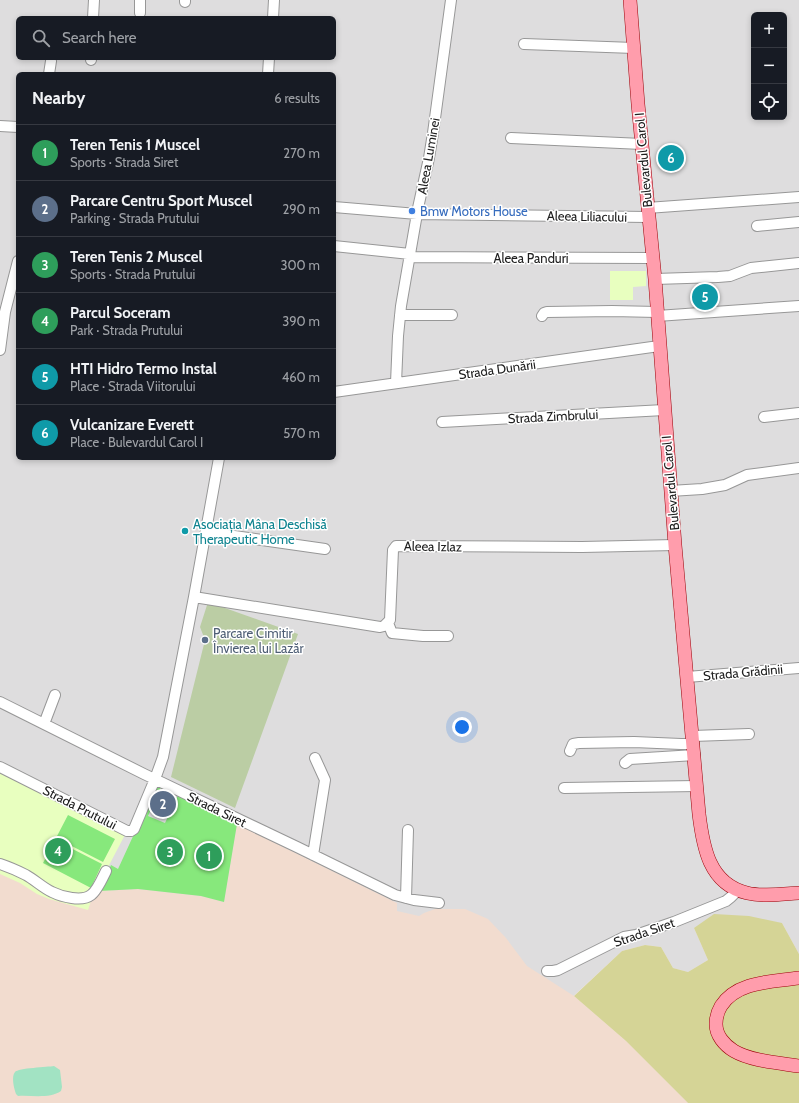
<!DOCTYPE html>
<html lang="en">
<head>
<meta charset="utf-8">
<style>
  :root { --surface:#171b24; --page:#20242c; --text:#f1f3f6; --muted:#9ea1a6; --line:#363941; --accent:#ea580c }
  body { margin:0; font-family:Cabin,sans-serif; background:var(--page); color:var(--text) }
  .controls { position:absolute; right:12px; top:12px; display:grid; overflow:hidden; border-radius:6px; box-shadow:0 2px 6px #0003 }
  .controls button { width:36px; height:36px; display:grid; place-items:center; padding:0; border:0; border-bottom:1px solid var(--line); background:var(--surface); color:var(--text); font:20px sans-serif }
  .you { position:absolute; left:462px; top:727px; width:14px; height:14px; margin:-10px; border:3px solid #fff; border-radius:50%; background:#1a73e8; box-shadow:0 0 0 6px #1a73e833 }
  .badge { display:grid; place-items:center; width:26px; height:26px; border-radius:50%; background:var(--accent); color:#fff; font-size:13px; font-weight:700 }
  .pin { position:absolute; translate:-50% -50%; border:2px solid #fff; box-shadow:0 1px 4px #0006 }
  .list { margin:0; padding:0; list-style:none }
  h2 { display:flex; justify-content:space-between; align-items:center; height:52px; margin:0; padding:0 16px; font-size:17px }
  h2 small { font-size:13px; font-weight:400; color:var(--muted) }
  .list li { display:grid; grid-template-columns:26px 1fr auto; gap:12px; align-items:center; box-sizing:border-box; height:56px; padding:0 16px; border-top:1px solid var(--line) }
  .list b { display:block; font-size:15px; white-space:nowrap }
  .list p { margin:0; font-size:13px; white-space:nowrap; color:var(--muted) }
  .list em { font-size:13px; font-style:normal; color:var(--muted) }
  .icon { flex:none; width:22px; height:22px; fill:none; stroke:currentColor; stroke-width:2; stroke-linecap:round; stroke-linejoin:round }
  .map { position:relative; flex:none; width:799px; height:1103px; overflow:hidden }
  .search { position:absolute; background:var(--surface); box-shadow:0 2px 6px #0003; left:16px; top:16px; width:320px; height:44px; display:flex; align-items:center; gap:10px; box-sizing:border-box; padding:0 14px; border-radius:6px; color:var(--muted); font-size:15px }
  .panel { position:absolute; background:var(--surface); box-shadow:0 2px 6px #0003; left:16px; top:72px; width:320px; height:388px; border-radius:6px }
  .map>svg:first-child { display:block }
  .residential { fill:#deddde; fill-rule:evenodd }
  .farmland { fill:#f2dccf }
  .forest { fill:#d5d496 }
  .cemetery { fill:#bbcda4 }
  .park { fill:#e8ffbf }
  .pitch { fill:#87e87c }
  .parking { fill:#e0e0e0 }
  .water { fill:#a2e3c3 }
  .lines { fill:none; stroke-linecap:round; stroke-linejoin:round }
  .minor-casing { stroke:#979797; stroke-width:12 }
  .major-casing { stroke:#9c0008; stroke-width:14 }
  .minor { stroke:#fff; stroke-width:10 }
  .major { stroke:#ff9dac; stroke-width:13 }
  .shop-dot { fill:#3f7fe0; stroke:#fff; stroke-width:1.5 }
  .culture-dot { fill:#0f9aa8; stroke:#fff; stroke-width:1.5 }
  .service-dot { fill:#5c6f8a; stroke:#fff; stroke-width:1.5 }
  .labels { text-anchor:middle; stroke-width:3; stroke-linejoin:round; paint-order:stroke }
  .street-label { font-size:13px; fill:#202020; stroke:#fff }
  .shop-label { font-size:13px; fill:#366cbe; stroke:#fff; text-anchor:start }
  .culture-label { font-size:13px; fill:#0d838f; stroke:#fff; text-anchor:start }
  .service-label { font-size:13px; fill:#4e5e75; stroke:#fff; text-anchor:start }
</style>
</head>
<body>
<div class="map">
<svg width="799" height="1103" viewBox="0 0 799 1103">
  <rect width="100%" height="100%" fill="#f2e6e6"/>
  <path class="residential" d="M0,0H799V954L782,923L694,928L708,960L688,972L673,968L661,947L645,945L622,951L568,1001L224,907L0,874ZM754,15H784V117H754ZM18,18H334V58H18ZM18,74H334V458H18Z"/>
  <path class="farmland" d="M0,773L99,891L138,889L201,896L224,902L237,824L397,903V911L419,916L424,913L435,909H465L488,919L506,938L527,966L574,996L626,1041L688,1103H0Z"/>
  <path class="forest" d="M714,914L749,916L782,923L799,954V1103H688L626,1041L574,996L622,951L645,945L661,947L673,968L688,972L708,960L694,928Z"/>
  <path class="cemetery" d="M208,602L298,634L235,808L171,777L205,640L200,627Z"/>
  <path class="park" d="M610,271H646V286L633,287V300H610Z
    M0,768L127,831L106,871L94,892L88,910L49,899L37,894L20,883L0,874Z"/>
  <path class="pitch" d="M157,784L237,824L224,902L201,896L138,889L99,891L111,865L118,869Z
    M68,815L115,839L103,862L56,838Z
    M55,840L102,864L91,888L43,863Z"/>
  <path class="parking" d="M162,785L179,793L165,823L148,816Z"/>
  <path class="water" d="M54,1066L60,1070L62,1087L61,1091C50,1099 31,1095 18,1096L16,1094C14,1089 11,1076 15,1072C18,1068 48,1067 54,1066Z"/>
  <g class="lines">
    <defs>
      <path id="minor" d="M185,2V0
        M140,13V0
        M93,18L94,0
        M273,18L274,0
        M524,44L634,48
        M91,60V58
        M49,74L51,61
        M268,74L269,58
        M0,126L18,127
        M511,138L642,144
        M334,207L417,214L648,217
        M647,208L799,197
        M757,226L799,222
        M334,246L410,254
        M409,257L652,258
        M655,279L718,277L730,276L751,268L799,263
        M400,315H452
        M542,316L544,313L547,312L612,311L657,312
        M657,316L799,306
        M0,350L5,312L18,261
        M396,383L398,336L401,306L418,208L429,158L433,133L451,0
        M334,392L659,346
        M764,417L799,413
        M442,422L664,410
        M670,491L702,489L725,485L747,475L799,468
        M206,532L325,549
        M194,597L380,627L384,626L390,620L393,550L396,546L582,547L675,545
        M388,623L392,633L423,636H448
        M687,677L799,668
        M0,702L144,774L297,847L395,895L414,900L439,903
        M44,724L55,695
        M693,736L749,734
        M570,751L573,744L579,743L634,742L681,744H694
        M625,763L630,759L695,755
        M0,767L127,831H131L134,829L155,779L163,757L194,597L219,458
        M564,788L697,786
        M313,855L325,780L315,758
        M0,864C9,867 18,871 26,875C35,880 43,888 52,892C62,897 82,902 91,895C97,891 103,877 106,871
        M406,898L408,830
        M547,971H553L558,970L624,937L636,935L674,922L726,901L731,897L738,890"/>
      <path id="major" d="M630,0L638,104L655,279L675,545L699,814C703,847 709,884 747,893C763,897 782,894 799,893
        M799,978C772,982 737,981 721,1006C718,1011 716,1017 716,1024C716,1035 724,1045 734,1051C751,1061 779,1063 799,1066"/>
    </defs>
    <use href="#minor" class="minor-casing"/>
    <use href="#major" class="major-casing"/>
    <use href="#minor" class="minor"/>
    <use href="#major" class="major"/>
  </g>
  <circle class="shop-dot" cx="412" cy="211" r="4"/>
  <circle class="culture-dot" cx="185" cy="531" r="4"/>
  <circle class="service-dot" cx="205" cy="640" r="4"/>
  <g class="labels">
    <g class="street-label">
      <text transform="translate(428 156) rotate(-80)" y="5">Aleea Luminei</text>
      <text transform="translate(643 160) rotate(-95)" y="5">Bulevardul Carol I</text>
      <text transform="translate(587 216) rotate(1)" y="5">Aleea Liliacului</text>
      <text x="531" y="263">Aleea Panduri</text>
      <text transform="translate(497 369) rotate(-8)" y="5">Strada Dunării</text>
      <text transform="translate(553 416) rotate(-3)" y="5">Strada Zimbrului</text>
      <text transform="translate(670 483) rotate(-95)" y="5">Bulevardul Carol I</text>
      <text transform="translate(433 546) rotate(1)" y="5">Aleea Izlaz</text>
      <text transform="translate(743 672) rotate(-5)" y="5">Strada Grădinii</text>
      <text transform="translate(80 807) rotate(27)" y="5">Strada Prutului</text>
      <text transform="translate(217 809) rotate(26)" y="5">Strada Siret</text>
      <text transform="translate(644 932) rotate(-19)" y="5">Strada Siret</text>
    </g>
    <g class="shop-label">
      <text x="420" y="216">Bmw Motors House</text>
    </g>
    <g class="culture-label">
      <text x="193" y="529">Asociația Mâna Deschisă<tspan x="193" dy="15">Therapeutic Home</tspan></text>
    </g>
    <g class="service-label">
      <text x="213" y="638">Parcare Cimitir<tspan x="213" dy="15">Învierea lui Lazăr</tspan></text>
    </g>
  </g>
</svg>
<div class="controls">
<button>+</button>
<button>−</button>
<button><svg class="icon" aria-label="locate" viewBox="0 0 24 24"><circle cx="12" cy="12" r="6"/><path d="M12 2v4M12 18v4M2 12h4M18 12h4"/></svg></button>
</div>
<div class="you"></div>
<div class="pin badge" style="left:209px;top:856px;background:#2e9e5b">1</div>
<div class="pin badge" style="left:163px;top:804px;background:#5c6f8a">2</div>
<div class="pin badge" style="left:170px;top:852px;background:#2e9e5b">3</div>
<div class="pin badge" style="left:58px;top:851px;background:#2e9e5b">4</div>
<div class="pin badge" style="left:705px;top:297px;background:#0f9aa8">5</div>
<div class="pin badge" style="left:671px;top:158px;background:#0f9aa8">6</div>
<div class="search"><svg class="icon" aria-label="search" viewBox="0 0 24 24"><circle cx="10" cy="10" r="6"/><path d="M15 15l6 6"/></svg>Search here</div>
<section class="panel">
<h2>Nearby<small>6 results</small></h2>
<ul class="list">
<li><span class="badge" style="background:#2e9e5b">1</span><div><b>Teren Tenis 1 Muscel</b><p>Sports · Strada Siret</p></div><em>270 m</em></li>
<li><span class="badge" style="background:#5c6f8a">2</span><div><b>Parcare Centru Sport Muscel</b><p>Parking · Strada Prutului</p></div><em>290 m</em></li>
<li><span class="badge" style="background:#2e9e5b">3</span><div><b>Teren Tenis 2 Muscel</b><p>Sports · Strada Prutului</p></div><em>300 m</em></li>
<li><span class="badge" style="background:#2e9e5b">4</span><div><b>Parcul Soceram</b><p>Park · Strada Prutului</p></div><em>390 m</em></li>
<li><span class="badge" style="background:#0f9aa8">5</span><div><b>HTI Hidro Termo Instal</b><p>Place · Strada Viitorului</p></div><em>460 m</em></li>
<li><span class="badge" style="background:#0f9aa8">6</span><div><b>Vulcanizare Everett</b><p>Place · Bulevardul Carol I</p></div><em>570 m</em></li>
</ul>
</section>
</div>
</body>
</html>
